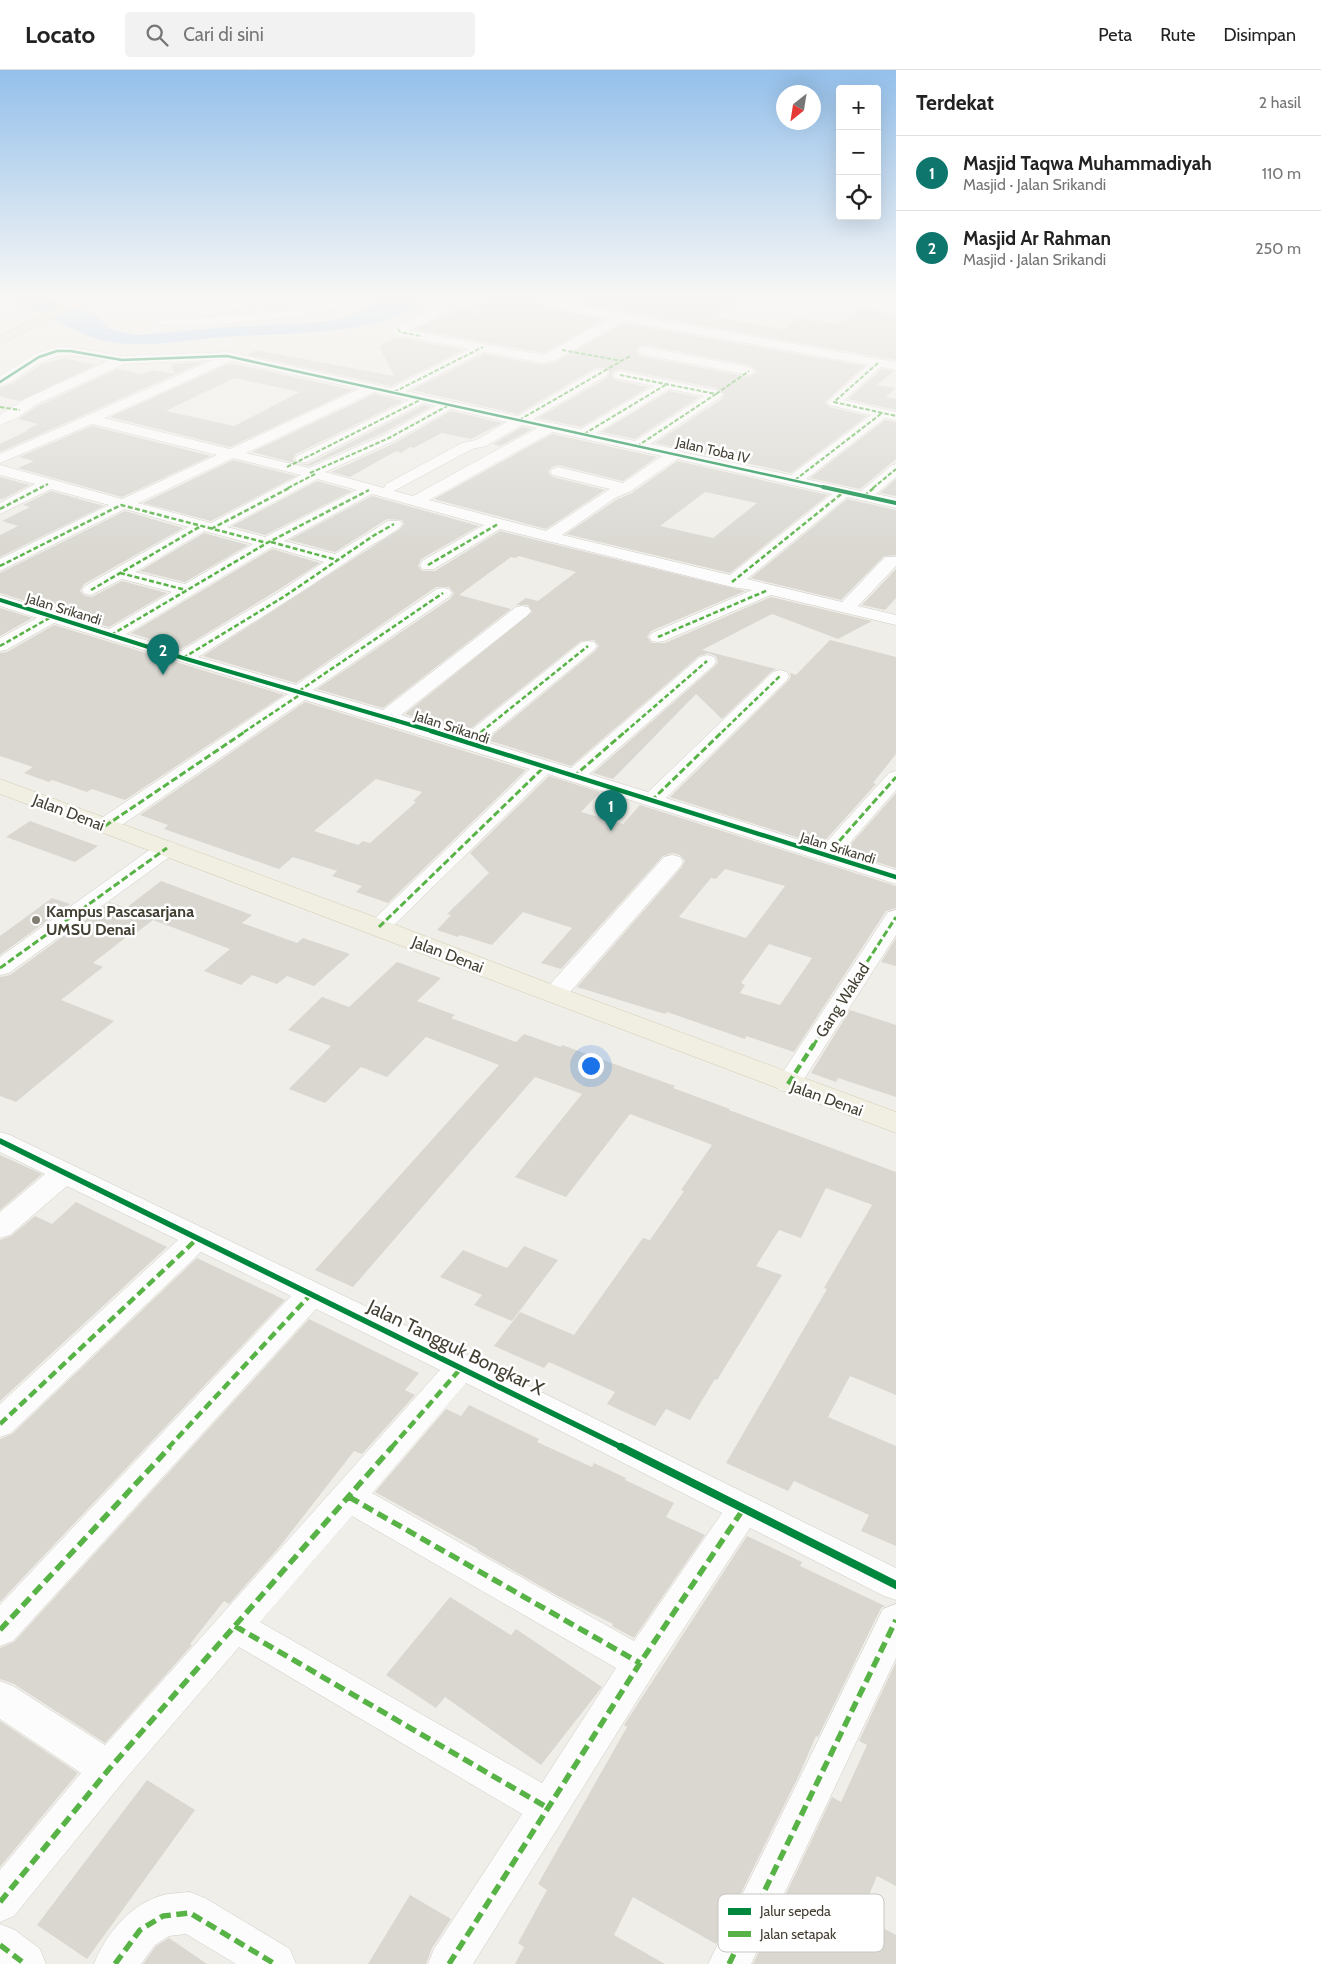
<!DOCTYPE html>
<html lang="id">
<head>
<meta charset="utf-8">
<style>
  :root { --surface:#fff; --page:#f2f2f2; --text:#222; --muted:#767676; --line:#e0e0e0; --accent:#0f766e }
  body { margin:0; font-family:Cabin,sans-serif; background:var(--page); color:var(--text) }
  .controls { position:absolute; right:15px; top:15px; display:grid; overflow:hidden; border-radius:5px; box-shadow:0 5px 20px #0002 }
  .controls button { width:45px; height:45px; display:grid; place-items:center; padding:0; border:0; border-bottom:1px solid var(--line); background:var(--surface); color:var(--text); font:25px sans-serif }
  .compass { position:absolute; left:776px; top:15px; width:45px; height:45px; border-radius:50%; background:var(--surface); box-shadow:0 5px 20px #0002; rotate:210deg }
  .you { position:absolute; left:590px; top:995px; width:18px; height:18px; margin:-12px; border:4px solid #fff; border-radius:50%; background:#1a73e8; box-shadow:0 0 0 8px #1a73e833 }
  .badge { display:grid; place-items:center; width:32px; height:32px; border-radius:50%; background:var(--accent); color:#fff; font-size:16px; font-weight:700 }
  .pin { position:absolute; translate:-50% -41px; filter:drop-shadow(0 1px 2px #0008) }
  .pin::after { content:''; position:absolute; top:26px; width:18px; height:15px; background:inherit; clip-path:polygon(0 0,100% 0,50% 100%) }
  .list { margin:0; padding:0; list-style:none }
  h2 { display:flex; justify-content:space-between; align-items:center; height:65px; margin:0; padding:0 20px; font-size:21px }
  h2 small { font-size:16px; font-weight:400; color:var(--muted) }
  .list li { display:grid; grid-template-columns:32px 1fr auto; gap:15px; align-items:center; box-sizing:border-box; height:75px; padding:0 20px; border-top:1px solid var(--line) }
  .list b { display:block; font-size:19px; white-space:nowrap }
  .list p { margin:0; font-size:16px; white-space:nowrap; color:var(--muted) }
  .list em { font-size:16px; font-style:normal; color:var(--muted) }
  .icon { flex:none; width:28px; height:28px; fill:none; stroke:currentColor; stroke-width:2; stroke-linecap:round; stroke-linejoin:round }
  .map { position:relative; flex:none; width:896px; height:1894px; overflow:hidden }
  header { display:flex; align-items:center; gap:30px; box-sizing:border-box; height:70px; padding:0 25px; background:var(--surface); border-bottom:1px solid var(--line) }
  header strong { font-size:24px }
  nav { display:flex; gap:28px; margin-inline-start:auto; font-size:18px }
  .search { width:350px; height:45px; background:var(--page); display:flex; align-items:center; gap:12px; box-sizing:border-box; padding:0 18px; border-radius:5px; color:var(--muted); font-size:19px }
  main { display:flex }
  aside { flex:1; background:var(--surface) }
  .map>svg:first-child { display:block }
  .water { fill:#b7d1ef }
  .building { fill:#d9d7d0; fill-rule:evenodd }
  .lines { fill:none; stroke-linecap:round; stroke-linejoin:round }
  .minor-casing { stroke:#ceccc5; stroke-width:1 }
  .primary-casing { stroke:#d2cdb5; stroke-width:1 }
  .motorway-casing { stroke:#c8bfa2; stroke-width:1 }
  .minor { fill:#fdfcfc; fill-rule:evenodd }
  .primary { fill:#f1eee2; fill-rule:evenodd }
  .motorway { fill:#ece7d8; fill-rule:evenodd }
  .quiet-far4 { stroke:#57b346; stroke-width:2; stroke-dasharray:4.5 2; stroke-linecap:butt }
  .quiet-far3 { stroke:#57b346; stroke-width:2.5; stroke-dasharray:5 2.5; stroke-linecap:butt }
  .quiet-far2 { stroke:#57b346; stroke-width:3; stroke-dasharray:7 3; stroke-linecap:butt }
  .quiet-far1 { stroke:#57b346; stroke-width:4.5; stroke-dasharray:9 4.5; stroke-linecap:butt }
  .quiet { stroke:#57b346; stroke-width:5.5; stroke-dasharray:11 5.5; stroke-linecap:butt }
  .cycleway-far4-casing { stroke:#fff; stroke-width:4.5 }
  .cycleway-far3-casing { stroke:#fff; stroke-width:6 }
  .cycleway-far2-casing { stroke:#fff; stroke-width:8 }
  .cycleway-far1-casing { stroke:#fff; stroke-width:9 }
  .cycleway-casing { stroke:#fff; stroke-width:11 }
  .cycleway-far4 { stroke:#00873e; stroke-width:2.5 }
  .cycleway-far3 { stroke:#00873e; stroke-width:4 }
  .cycleway-far2 { stroke:#00873e; stroke-width:4.5 }
  .cycleway-far1 { stroke:#00873e; stroke-width:5.5 }
  .cycleway { stroke:#00873e; stroke-width:8 }
  .poi-dot { fill:#817d73; stroke:#fff; stroke-width:2 }
  .labels { text-anchor:middle; stroke-width:5; stroke-linejoin:round; paint-order:stroke }
  .far-street-label { font-size:14px; fill:#454034; stroke:#fff }
  .street-label { font-size:16px; fill:#454034; stroke:#fff }
  .poi-label { font-size:16px; font-weight:bold; fill:#454034; stroke:#fff; text-anchor:start }
  .near-street-label { font-size:19px; fill:#454034; stroke:#fff }
  .key { fill:#fff; stroke:#c7c6c2; stroke-width:1 }
  .key-label { font-size:14px; fill:#454034 }
</style>
</head>
<body>
<header>
<strong>Locato</strong>
<div class="search"><svg class="icon" aria-label="search" viewBox="0 0 24 24"><circle cx="10" cy="10" r="6"/><path d="M15 15l6 6"/></svg>Cari di sini</div>
<nav><a>Peta</a><a>Rute</a><a>Disimpan</a></nav>
</header>
<main>
<div class="map">
<svg width="896" height="1894" viewBox="0 0 896 1894">
  <rect width="100%" height="100%" fill="#f0eee8"/>
  <path class="water" d="M0,227H39L54,231L97,246L109,259L137,265L241,256L325,252L345,248L366,240L377,227H413L417,236C376,266 274,263 223,267C185,270 144,279 106,271C68,264 39,233 0,230Z"/>
  <path class="building" d="M481,227H536L543,234L560,241L604,249L544,283L414,259L459,239L480,243Z
    M559,227H747L716,247L783,259L798,248L839,254L861,239L896,245V290L575,233Z
    M623,253L864,296L825,332L829,337L867,346L791,403L655,373L722,329L725,324L716,318L620,299L615,300L611,304L615,310L649,317L581,357L538,348L607,308L610,302L606,298H595L518,344L412,320L484,284L544,295L556,292ZM645,275L749,295L758,302L749,307L640,286L636,280L640,276Z
    M396,267L463,280L391,316L248,285L256,280L394,306L379,276Z
    M64,288L96,295L19,331L0,326V318L13,313L42,294Z
    M203,292L0,382V374L29,360H26L38,354L18,349L36,337L117,299L142,304L152,300L174,304L172,294Z
    M228,294H234L353,320L230,377L110,347ZM234,308L300,322L234,356L166,341Z
    M882,299L894,301L877,315L895,318L886,327L896,329V340L848,329Z
    M669,321L699,327L635,369L601,362Z
    M374,324L403,331L296,384L293,388L295,393L252,382Z
    M424,335L431,337L383,363L309,396L300,394H308Z
    M451,341L502,353L471,369L442,363L413,378L410,377L401,383L396,381L350,407L331,402L395,373Z
    M885,350L896,352V389L860,419L810,408Z
    M92,356L211,386L122,427L18,398L34,391L19,387Z
    M522,357L532,359L500,376L493,374Z
    M552,364L657,387L623,411L558,395L552,397L548,402L553,407L605,420L546,459L434,429Z
    M233,390L296,406L211,451L143,433Z
    M677,391L828,425L730,503L566,464L616,430L632,423ZM705,422L757,433L713,468L660,456Z
    M0,407L30,415L3,429H0Z
    M896,409V426L880,423Z
    M317,411L352,421L265,465L232,456Z
    M51,421L104,436L0,487V465L18,456L2,451L30,437L23,435Z
    M372,426L479,456L421,489L418,496L422,501H435L500,461L745,521L651,561L647,567L652,573H665L771,527L872,551L838,569L772,544L702,580L776,599L772,601L722,649L696,624L613,709L593,703L715,596L718,592L716,586L708,583L699,586L571,696L487,670L595,581L599,576L594,570L581,571L465,663L405,644L532,542L528,535H516L526,528L538,531L576,502L519,486L515,488L511,487L459,525L511,539L383,638L317,619L450,529L454,523L449,517H436L296,613L203,586L400,459L404,454L402,450L387,449L335,482L289,470Z
    M847,429L896,440V485L884,486L841,530L751,508Z
    M125,441L183,458L84,514L80,521L85,526L92,527L122,511L167,523L109,557L0,523V503Z
    M204,463L248,475L185,512L140,501Z
    M272,479L320,493L278,520L181,579L131,563Z
    M896,499V528L885,540L862,535Z
    M0,538L32,548L0,566Z
    M54,555L284,625L125,730L92,719L87,722L52,710L49,712L24,703L33,697L0,686V583L7,582Z
    M830,570L896,587V684L873,713L876,714L821,775L670,727L788,611L791,607L790,603L796,605Z
    M305,632L526,700L388,833L356,822L362,816L332,806L337,801L293,787L279,799L164,759L168,755L140,745ZM376,709L422,722L413,731L416,732L370,773L363,771L358,775L314,761Z
    M549,706L600,722L581,742L623,754L640,735L896,816V838L886,841L794,982L746,966L745,969L667,942L665,944L577,917L681,798L685,791L680,785L672,783L663,786L561,899L541,893L572,858L523,842L492,875L460,865L458,867L437,860L451,845L447,844L489,803L470,783ZM725,799L785,816L746,868L679,847L711,808L716,809ZM769,874L812,888L780,935L740,923L745,915L741,913Z
    M896,723V798L844,782Z
    M30,751L98,776L75,792L6,767Z
    M161,811L252,845L242,853L297,873L303,868L350,884L314,916L287,906L277,914L252,905L241,915L204,901L230,879L153,850L132,866L129,865L93,893L103,897L61,930L114,951L16,1032L0,1026V907L10,905L110,832L126,838Z
    M52,828L70,834L0,885V866Z
    M896,868V896L881,892Z
    M397,892L441,908L417,931L455,945L451,948L516,972L524,964L561,977L562,975L675,1016L673,1018L730,1039L729,1040L896,1102V1325L850,1306L828,1347L896,1376V1476L861,1461L869,1445L794,1411L788,1421L726,1393L827,1219L824,1218L872,1135L870,1134L826,1118L801,1168L779,1160L756,1196L782,1205L717,1310L715,1309L690,1350L666,1339L655,1356L607,1334L615,1322L549,1292L544,1298L494,1276L520,1242L574,1265L643,1168L650,1170L684,1121L681,1120L712,1075L710,1074L630,1044L566,1127L515,1107L582,1024L535,1007L353,1217L315,1200L499,995L426,967L387,1007L361,997L325,1033L289,1019L331,976L288,960L322,927L349,937Z
    M850,940L896,955V1027L838,1008L836,1012L811,1003Z
    M0,1085L42,1104L0,1140Z
    M76,1132L167,1177L0,1331V1170L11,1166L35,1146L52,1154Z
    M524,1176L558,1190L512,1251L474,1235L482,1225L440,1207L463,1180L507,1198Z
    M197,1188L285,1230L0,1532V1369L12,1364Z
    M309,1249L419,1303L405,1320L415,1325L362,1384L354,1381L281,1475L229,1534L224,1531L190,1574L192,1575L105,1673L14,1614L0,1609V1578L14,1572Z
    M469,1335L539,1369L537,1372L592,1397L594,1393L626,1408L625,1410L674,1433L666,1447L705,1465L634,1568L612,1556L613,1554L558,1526L477,1480L478,1479L375,1422L446,1339L461,1346Z
    M747,1466L802,1492L800,1496L885,1536L881,1538L818,1667L816,1666L799,1705L716,1874L633,1827L614,1865L665,1894H515L524,1877L518,1873L547,1820L538,1814L627,1657L624,1655Z
    M450,1527L511,1565L516,1559L602,1617L541,1695L445,1627L436,1638L386,1605Z
    M896,1592V1816L877,1806L860,1846L896,1865V1894H753L832,1727L841,1732L867,1675L859,1671Z
    M0,1651L78,1703L0,1797Z
    M147,1710L195,1740L87,1889L37,1855Z
    M410,1825L451,1849L432,1878L426,1894H368Z
    M169,1868L207,1894H143L156,1876Z"/>
  <g class="lines">
    <defs>
      <path id="minor" d="M251,227H272L270,230L225,242L219,238L221,235Z
        M341,227H357C349,236 333,240 322,242C301,247 166,263 157,252L163,248C199,248 235,246 270,242C294,240 319,239 341,227Z
        M444,227H456C447,246 426,252 408,260L544,285L610,248C591,245 550,242 538,227H552L575,235L896,292V300L881,297L844,330L896,342V350L885,348L806,409L861,421L891,396L896,394V407L876,424L896,428V438L847,427L747,509L842,532L885,487H896V496L858,536L896,545V555L771,525L664,571L658,572L652,571L649,567L652,563L752,520L732,517L500,459L434,499H422L420,495L422,491L484,455L372,424L284,471L335,484L388,451H400L402,454C396,463 374,473 364,480C310,517 254,552 198,587L296,615L437,519L443,518L449,519L452,523L449,527L313,620L383,640L516,537L522,536L528,537L531,541L528,545L401,645L465,665L582,572L588,571L594,572L597,576L594,580L483,671L571,698L700,587L707,585L714,587L716,591L714,595L589,704L648,722L773,602L780,600L787,602L789,606L787,610L666,728L822,777L889,703L896,701V720L841,783L896,800V814L548,704L387,862L379,864L371,862L367,857L371,852L530,699L305,630L113,761L105,762L97,761L94,756L97,751L288,624L54,553L6,580L0,581V568L37,548L0,536V525L109,559L172,522L122,509L91,525L85,524L82,520L85,516L188,457L125,439L0,501V489L109,435L51,419L0,444V433L35,414L0,405V395L122,429L217,385L92,354L0,393V384L213,290L124,294L35,335L17,348L0,355V345L25,329L108,291C74,286 61,279 30,299C21,305 11,313 0,316V306L34,284L57,277H70L122,286L227,282L391,318L469,279L396,265L392,259L394,256L431,240ZM623,251L868,295L827,332L829,335L871,345L791,405L682,382L676,379L650,374L721,327L723,324L716,320L620,301L615,302L613,305L615,308L654,316L581,359L533,349L606,306L608,303L606,300H596L518,346L406,321L484,282L544,293L556,290ZM231,291L359,319L230,379L104,348ZM669,319L704,326L635,371L596,363ZM374,322L409,330L297,386L295,389L297,392H307L424,333L436,336L384,365L309,398L246,383ZM451,339L507,352L476,370L462,373L386,414L384,418L325,402L394,371ZM522,355L537,358L413,426L394,421L472,379L486,376ZM552,362L662,386L623,413L558,397L553,399L550,402L553,405L610,419L546,461L429,430ZM233,388L301,405L211,453L138,433ZM677,389L832,424L730,505L562,465L615,428L631,421ZM317,409L357,420L265,467L227,457ZM204,461L253,474L185,514L135,502ZM272,477L324,492L279,522L181,581L126,564Z
        M836,227H866L896,232V240L842,231Z
        M645,277L749,297L756,301L749,305L640,284L638,281L640,278Z
        M167,771L175,773L178,778L175,783L9,903L0,905V887L159,773Z
        M672,785L680,787L683,792L680,797L563,930L554,932L545,930L542,925L545,920L664,787Z
        M896,840V865L797,1020L788,1022L779,1020L775,1014L779,1008L888,842Z
        M0,1062L10,1065L473,1288L896,1498V1530L884,1526L750,1458L653,1605L473,1894H428L434,1879L522,1744L239,1577L123,1712L14,1846L0,1852V1800L81,1703L0,1649V1611L13,1616L105,1675L440,1300L316,1239L13,1571L0,1576V1535L291,1226L201,1182L11,1363L0,1367V1334L178,1170L67,1116L10,1165L0,1168V1142L45,1104L0,1082ZM466,1313L722,1443L634,1571L372,1423ZM352,1446L616,1598L542,1713L260,1552Z
        M896,1534V1588L751,1894H708L883,1539Z
        M190,1822L205,1828L290,1879L296,1894H236L186,1864L169,1866L155,1875L141,1894H94C106,1864 130,1834 163,1825C171,1823 181,1823 190,1822Z
        M0,1854L15,1860L40,1879L46,1894H0Z"/>
      <path id="primary" d="M0,709L388,852L564,919L896,1042V1063L0,724Z"/>
      <path id="motorway" d="M77,227H94L0,275V266Z"/>
    </defs>
    <use href="#minor" class="minor-casing"/>
    <use href="#primary" class="primary-casing"/>
    <use href="#motorway" class="motorway-casing"/>
    <use href="#minor" class="minor"/>
    <use href="#primary" class="primary"/>
    <use href="#motorway" class="motorway"/>
    <path class="quiet-far4" d="M398,259L400,262L420,266
      M562,280L622,291
      M878,293L834,332L896,346
      M620,305L716,324L639,375
      M394,322L483,277
      M716,324L749,301
      M0,337L20,340
      M519,350L630,286
      M584,364L667,314
      M287,397L420,330
      M310,403L389,368L449,335
      M795,410L882,343
      M40,418L48,414
      M288,418L315,404
      M873,418L896,399"/>
    <path class="quiet-far3" d="M864,426L875,417
      M0,439L42,417
      M211,459L291,417
      M271,472L337,490
      M428,495L498,454
      M0,496L121,435L267,473
      M120,503L186,520
      M732,512L845,421
      M91,520L201,456
      M111,565L267,473L369,420
      M658,567L768,520
      M0,576L51,547
      M183,588L285,526L373,466L394,454
      M299,621L443,523
      M244,662L304,622
      M481,662L588,576
      M625,662L707,591
      M722,662L780,606"/>
    <path class="quiet-far2" d="M468,673L483,661
      M573,707L626,661
      M651,731L723,661
      M105,756L246,661
      M826,786L896,707
      M379,857L543,698
      M0,898L167,778
      M813,976L896,847"/>
    <path class="quiet-far1" d="M788,1014L814,974
      M0,1354L198,1168
      M168,1378L312,1223
      M391,1378L462,1297"/>
    <path class="quiet" d="M349,1427L640,1593
      M235,1556L548,1738
      M0,1560L170,1377
      M0,1832L109,1699L392,1377
      M0,1875L25,1894
      M115,1894L140,1860L163,1846L190,1843L275,1894
      M449,1894L640,1593L744,1438
      M729,1894L896,1550"/>
    <defs>
      <path id="cycleway-far4" d="M0,312L39,287L57,281H70L122,290L227,286L828,418"/>
      <path id="cycleway-far3" d="M823,417L896,433
        M0,530L183,588L435,662"/>
      <path id="cycleway-far2" d="M431,661L896,807"/>
      <path id="cycleway-far1" d="M0,1071L623,1378"/>
      <path id="cycleway" d="M621,1377L896,1515"/>
    </defs>
    <use href="#cycleway-far4" class="cycleway-far4-casing"/>
    <use href="#cycleway-far3" class="cycleway-far3-casing"/>
    <use href="#cycleway-far2" class="cycleway-far2-casing"/>
    <use href="#cycleway-far1" class="cycleway-far1-casing"/>
    <use href="#cycleway" class="cycleway-casing"/>
    <use href="#cycleway-far4" class="cycleway-far4"/>
    <use href="#cycleway-far3" class="cycleway-far3"/>
    <use href="#cycleway-far2" class="cycleway-far2"/>
    <use href="#cycleway-far1" class="cycleway-far1"/>
    <use href="#cycleway" class="cycleway"/>
  </g>
  <linearGradient id="sky" x2="0" y2="1"><stop stop-color="#94c0eb"/><stop offset="0.46" stop-color="#f8f7f5"/><stop offset="1" stop-color="#f8f7f5" stop-opacity="0"/></linearGradient>
  <rect width="896" height="492" fill="url(#sky)"/>
  <circle class="poi-dot" cx="36" cy="850" r="5"/>
  <g class="labels">
    <g class="far-street-label">
      <text transform="translate(713 380) rotate(13)" y="5">Jalan Toba IV</text>
      <text transform="translate(64 539) rotate(17)" y="5">Jalan Srikandi</text>
      <text transform="translate(452 657) rotate(18)" y="5">Jalan Srikandi</text>
      <text transform="translate(838 778) rotate(17)" y="5">Jalan Srikandi</text>
    </g>
    <g class="street-label">
      <text transform="translate(69 742) rotate(21)" y="6">Jalan Denai</text>
      <text transform="translate(448 884) rotate(21)" y="6">Jalan Denai</text>
      <text transform="translate(842 930) rotate(-57)" y="6">Gang Wakad</text>
      <text transform="translate(827 1028) rotate(20)" y="6">Jalan Denai</text>
    </g>
    <g class="poi-label">
      <text x="46" y="847">Kampus Pascasarjana<tspan x="46" dy="18">UMSU Denai</tspan></text>
    </g>
    <g class="near-street-label">
      <text transform="translate(456 1277) rotate(26)" y="7">Jalan Tangguk Bongkar X</text>
    </g>
  </g>
  <rect x="718" y="1824" width="166" height="58" rx="8" class="key"/>
  <rect x="728" y="1838" width="23" height="7" fill="#00873e"/>
  <rect x="728" y="1861" width="23" height="6" fill="#57b346"/>
  <g class="key-label">
    <text x="760" y="1846">Jalur sepeda</text>
    <text x="760" y="1869">Jalan setapak</text>
  </g>
</svg>
<div class="controls">
<button>+</button>
<button>−</button>
<button><svg class="icon" aria-label="locate" viewBox="0 0 24 24"><circle cx="12" cy="12" r="6"/><path d="M12 2v4M12 18v4M2 12h4M18 12h4"/></svg></button>
</div>
<svg class="compass" viewBox="-18 -18 36 36"><path d="M0-13l5 13h-10z" fill="#e53935"/><path d="M0 13l5-13h-10z" fill="#767676"/></svg>
<div class="you"></div>
<div class="pin badge" style="left:611px;top:761px">1</div>
<div class="pin badge" style="left:163px;top:605px">2</div>
</div>
<aside>
<h2>Terdekat<small>2 hasil</small></h2>
<ul class="list">
<li><span class="badge">1</span><div><b>Masjid Taqwa Muhammadiyah</b><p>Masjid · Jalan Srikandi</p></div><em>110 m</em></li>
<li><span class="badge">2</span><div><b>Masjid Ar Rahman</b><p>Masjid · Jalan Srikandi</p></div><em>250 m</em></li>
</ul>
</aside>
</main>
</body>
</html>
